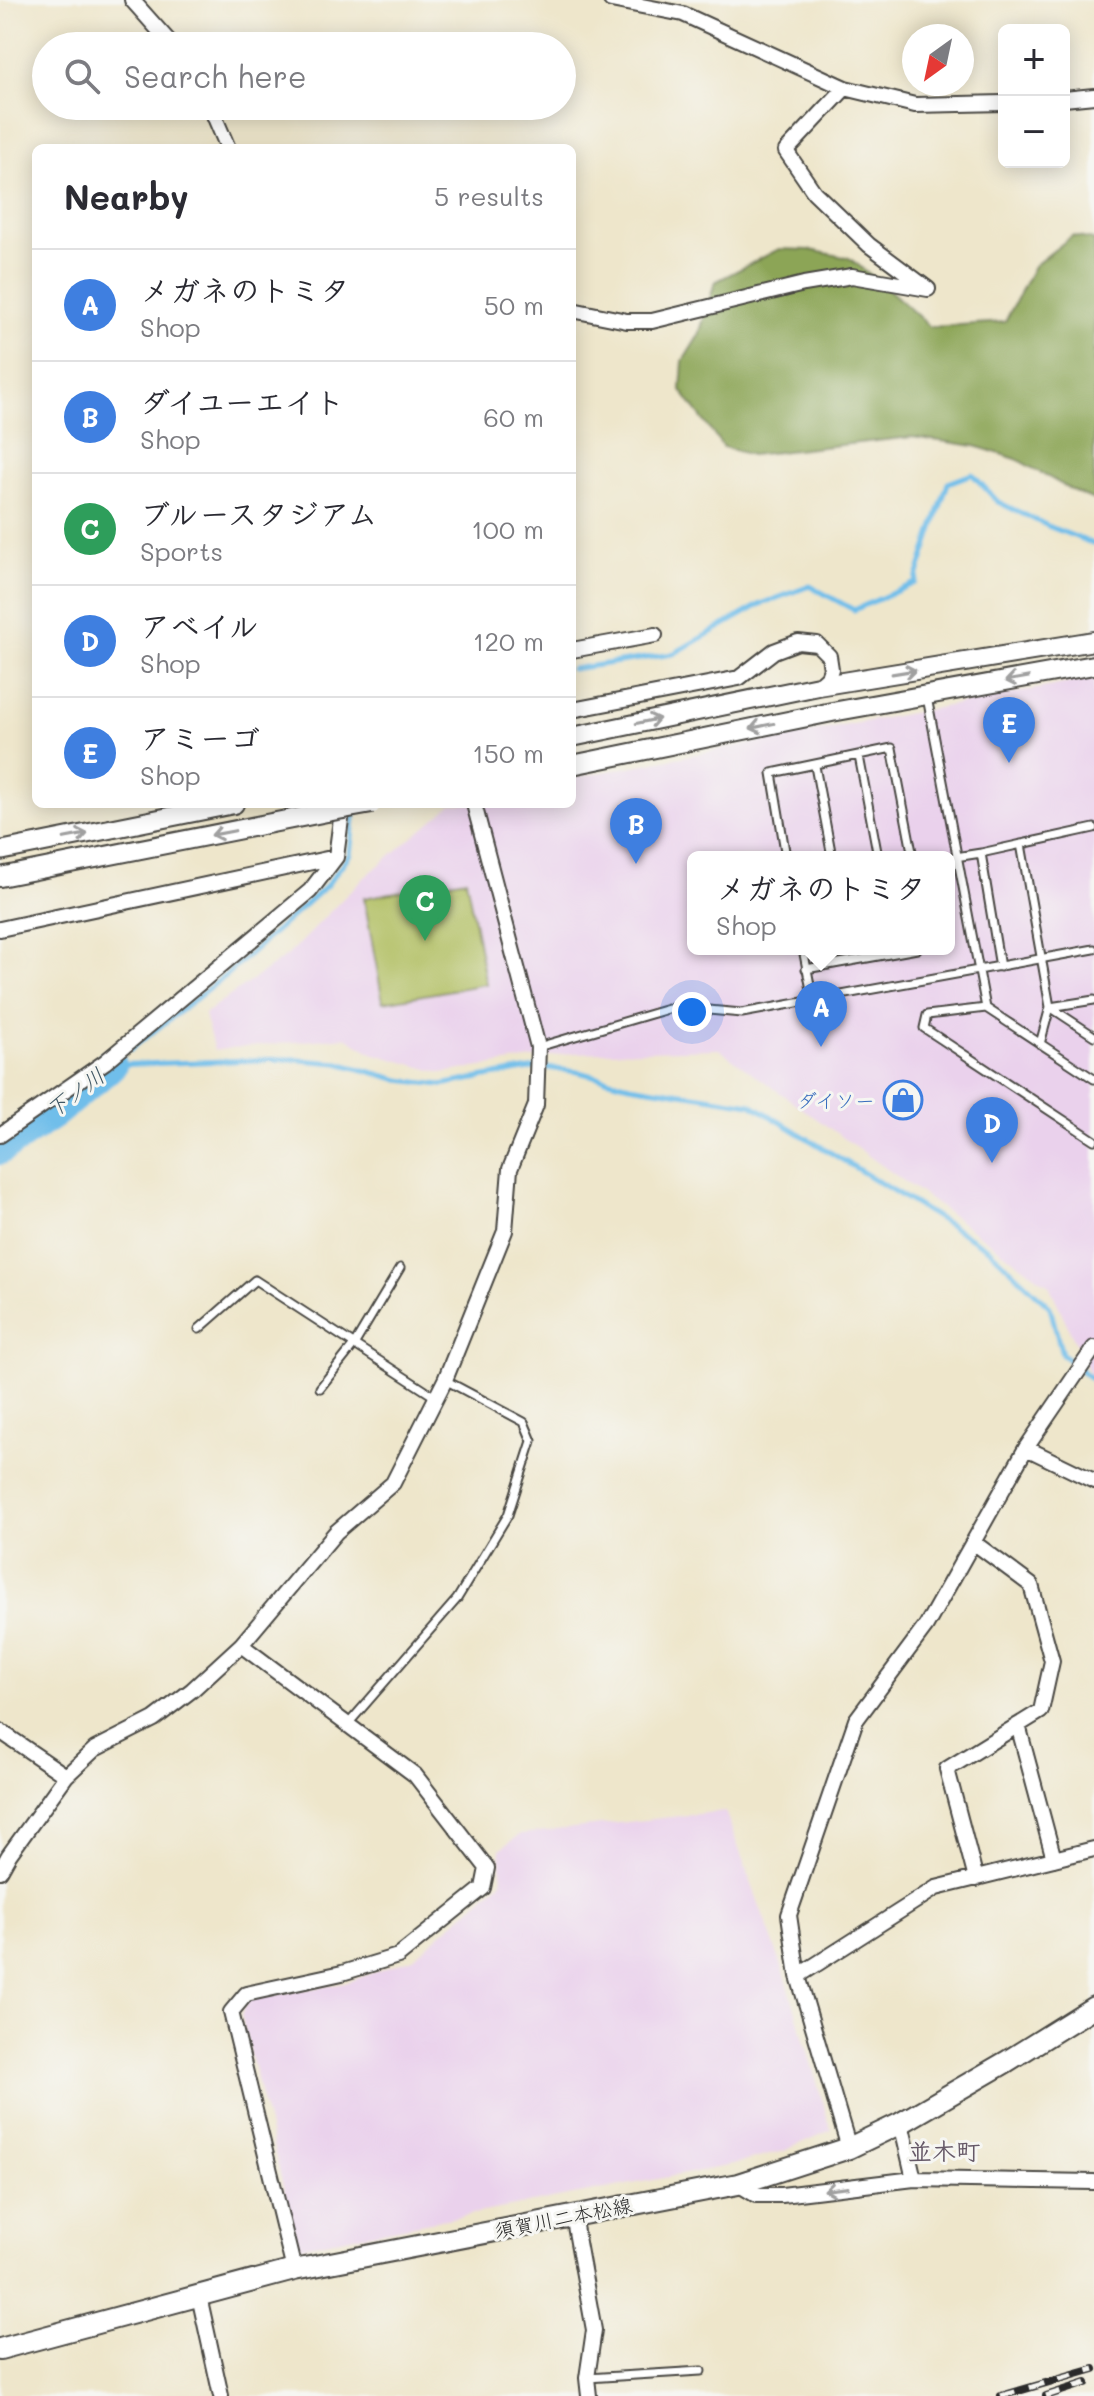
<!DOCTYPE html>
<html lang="en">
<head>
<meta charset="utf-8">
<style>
  :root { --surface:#fff; --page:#f2f2f3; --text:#2b2b33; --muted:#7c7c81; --line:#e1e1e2; --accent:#1f6fb2 }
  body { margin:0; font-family:Mali,"Klee One",sans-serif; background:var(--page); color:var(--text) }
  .controls { position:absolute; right:24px; top:24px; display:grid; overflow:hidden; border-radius:12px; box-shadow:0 4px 20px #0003 }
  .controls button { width:72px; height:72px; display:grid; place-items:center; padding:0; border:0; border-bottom:2px solid var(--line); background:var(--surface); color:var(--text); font:40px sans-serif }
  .compass { position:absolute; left:902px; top:24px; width:72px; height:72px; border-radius:50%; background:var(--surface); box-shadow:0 4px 20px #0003; rotate:213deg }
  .you { position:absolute; left:692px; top:1012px; width:28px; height:28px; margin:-20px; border:6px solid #fff; border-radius:50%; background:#1a73e8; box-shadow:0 0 0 12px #1a73e833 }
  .badge { display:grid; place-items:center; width:52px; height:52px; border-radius:50%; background:var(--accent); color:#fff; font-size:26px; font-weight:700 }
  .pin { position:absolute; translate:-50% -66px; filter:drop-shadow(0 2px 4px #0008) }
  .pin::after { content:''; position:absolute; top:42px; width:28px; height:24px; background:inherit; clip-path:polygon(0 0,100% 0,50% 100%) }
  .popup { position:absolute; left:687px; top:851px; width:268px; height:104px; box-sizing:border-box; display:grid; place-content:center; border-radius:12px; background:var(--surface); filter:drop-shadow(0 2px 6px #0005); font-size:26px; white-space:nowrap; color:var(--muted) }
  .popup b { font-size:30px; color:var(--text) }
  .popup::after { content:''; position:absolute; left:50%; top:100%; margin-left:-16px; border:16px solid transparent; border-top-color:var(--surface) }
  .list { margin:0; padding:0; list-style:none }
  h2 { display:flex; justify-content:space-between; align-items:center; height:104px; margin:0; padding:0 32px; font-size:34px }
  h2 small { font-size:26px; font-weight:400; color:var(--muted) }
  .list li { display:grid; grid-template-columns:52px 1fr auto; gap:24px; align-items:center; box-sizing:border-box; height:112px; padding:0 32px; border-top:2px solid var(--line) }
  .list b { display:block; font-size:30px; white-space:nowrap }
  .list p { margin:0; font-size:26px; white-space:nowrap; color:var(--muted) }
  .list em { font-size:26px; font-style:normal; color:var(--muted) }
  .icon { flex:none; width:44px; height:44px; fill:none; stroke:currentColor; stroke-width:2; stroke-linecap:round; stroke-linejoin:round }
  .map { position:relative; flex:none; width:1094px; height:2396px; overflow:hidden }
  .search { position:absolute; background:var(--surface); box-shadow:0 4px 20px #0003; left:32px; top:32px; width:544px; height:88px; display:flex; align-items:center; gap:20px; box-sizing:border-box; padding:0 28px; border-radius:44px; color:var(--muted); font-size:30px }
  .panel { position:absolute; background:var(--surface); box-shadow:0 4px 20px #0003; left:32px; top:144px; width:544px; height:664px; border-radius:12px }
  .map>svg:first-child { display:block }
  .built { fill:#ead1ec; fill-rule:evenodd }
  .green { fill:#b0be60; stroke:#6e7446; stroke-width:2 }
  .forest { fill:#8ca556; stroke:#5c6840; stroke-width:2 }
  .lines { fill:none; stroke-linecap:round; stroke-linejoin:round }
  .stream { stroke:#70beea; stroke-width:5 }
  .river { stroke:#70beea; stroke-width:32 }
  .service-casing { stroke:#484743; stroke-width:11 }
  .minor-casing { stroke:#484743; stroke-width:18 }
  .tertiary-casing { stroke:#484743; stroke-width:22 }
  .secondary-casing { stroke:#484743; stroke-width:24 }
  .service { stroke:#fff; stroke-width:7 }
  .minor { stroke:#fff; stroke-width:14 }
  .tertiary { stroke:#fff; stroke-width:18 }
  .secondary { stroke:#fff; stroke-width:20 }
  .rail-casing { stroke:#2b2b2b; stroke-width:8 }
  .rail { stroke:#f6f6f2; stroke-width:5; stroke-dasharray:15; stroke-linecap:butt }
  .tertiary-bridge-casing { stroke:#484743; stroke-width:22; stroke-linecap:butt }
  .tertiary-bridge { stroke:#fff; stroke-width:18 }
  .oneway { stroke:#a0a0a0 }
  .labels { text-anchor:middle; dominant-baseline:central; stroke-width:6; stroke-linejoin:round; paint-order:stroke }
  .shop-label { font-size:20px; fill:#366cbe; stroke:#f6f6f2; text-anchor:end }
  .street-label { font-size:20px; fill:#2b2b2b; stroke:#f6f6f2 }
  .water-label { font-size:22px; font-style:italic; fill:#405764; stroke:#f6f6f2 }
  .quarter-label { font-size:24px; font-weight:bold; fill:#665968; stroke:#f6f6f2 }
</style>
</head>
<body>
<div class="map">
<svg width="1094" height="2396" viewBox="0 0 1094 2396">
  <rect width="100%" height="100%" fill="#f6f6f2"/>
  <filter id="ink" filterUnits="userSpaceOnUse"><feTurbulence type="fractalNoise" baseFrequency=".0125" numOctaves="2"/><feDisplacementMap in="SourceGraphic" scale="16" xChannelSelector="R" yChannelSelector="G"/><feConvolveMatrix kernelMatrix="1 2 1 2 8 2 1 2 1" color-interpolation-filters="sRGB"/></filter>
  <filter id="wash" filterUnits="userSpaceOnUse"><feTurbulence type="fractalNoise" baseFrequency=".006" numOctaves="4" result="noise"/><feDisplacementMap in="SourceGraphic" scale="32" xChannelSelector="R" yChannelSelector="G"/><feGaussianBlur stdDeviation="1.8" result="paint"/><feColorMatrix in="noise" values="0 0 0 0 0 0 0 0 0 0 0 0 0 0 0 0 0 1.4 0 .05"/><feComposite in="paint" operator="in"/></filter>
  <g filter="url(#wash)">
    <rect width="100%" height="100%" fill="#eee6cb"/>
    <path class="built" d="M 1094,678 L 1094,1383 L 1049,1285 L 719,1049 L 571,1053 L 442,1073 L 372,1053 L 346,1037 L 214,1050 L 204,1014 L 288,955 L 358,883 L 452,804 L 572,804 L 572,778 ZM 693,857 L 949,857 L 949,949 L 693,949 Z
      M 725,1811 L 784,1972 L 831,2130 L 784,2151 L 732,2165 L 298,2247 L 241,2015 L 249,1999 L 345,1983 L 413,1958 L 502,1881 L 500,1849 L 521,1834 Z"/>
    <path class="green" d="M 466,879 L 486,984 L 383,1002 L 364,898 Z"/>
    <path class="forest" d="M 1072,236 L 1094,240 L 1094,500 L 1075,492 L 1016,459 L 975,446 L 912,437 L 751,455 L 723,447 L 681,390 L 683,361 L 699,335 L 715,282 L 779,249 L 810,250 L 849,258 L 886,287 L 930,327 L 1005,322 L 1034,266 Z"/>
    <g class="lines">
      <path class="stream" d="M 572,669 L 673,654 L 761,604 L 810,586 L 854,610 L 915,583 L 948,483 L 972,474 L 998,502 L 1050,527 L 1094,544
        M 131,1049 L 225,976 L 327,885 L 350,854 L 355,810
        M 111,1065 L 287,1059 L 338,1063 L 400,1080 L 441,1085 L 541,1067 L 578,1072 L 630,1085 L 751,1104 L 990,1250 L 1050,1307 L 1062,1354 L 1094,1381"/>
      <path class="river" d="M 0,1149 L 51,1115 L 111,1065"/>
    </g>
  </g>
  <g filter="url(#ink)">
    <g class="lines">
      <g class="service-casing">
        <path id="service" d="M 927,697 L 986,1008 L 1094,1079
          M 859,756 L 878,857
          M 815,766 L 832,857
          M 1021,844 L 1050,1007 L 1040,1044
          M 786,857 L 772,773 L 892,748 L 913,857
          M 949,858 L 981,853
          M 803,949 L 813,1000
          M 1000,967 L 981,853 L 1094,828
          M 806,969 L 917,949
          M 1050,1007 L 1094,1036
          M 1050,1007 L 1094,1000
          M 986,1008 L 927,1015 L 924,1028 L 1094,1140
          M 538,1047 L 675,1007 L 742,1013 L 1094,949
          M 199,1329 L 255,1280 L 435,1397
          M 320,1388 L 354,1345 L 400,1268
          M 349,1723 L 457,1599 L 508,1515 L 532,1441 L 524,1422 L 445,1380
          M 587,2378 L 701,2371"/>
      </g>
      <g class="minor-casing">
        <path id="minor" d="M 132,0 L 173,46
          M 611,0 L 683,14 L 845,88 L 915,105 L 1004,103
          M 1064,99 L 1094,96
          M 210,106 L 228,148
          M 572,310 L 627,321 L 652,321 L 804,284 L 852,276 L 928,289 L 869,245 L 814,192 L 786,151 L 845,88
          M 572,650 L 655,635
          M 572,710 L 739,678 L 774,651 L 798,642 L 817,644 L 829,656 L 831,669 L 828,677 L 818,686
          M 0,929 L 336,857
          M 0,1135 L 105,1062 L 310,891 L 336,857 L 343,804
          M 1026,1448 L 1094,1481
          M 973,1542 L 1031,1585 L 1052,1661 L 1041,1711 L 947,1769 L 976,1879
          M 241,1645 L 415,1775 L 487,1868 L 483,1888 L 398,1956 L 342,1973 L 246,1994 L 231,2012 L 294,2270
          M 1018,1725 L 1054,1859
          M 0,1731 L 66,1776
          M 0,1871 L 9,1855 L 66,1776 L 95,1749 L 154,1719 L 192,1690 L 241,1645 L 336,1532 L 393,1483 L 445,1380 L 505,1231 L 510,1169 L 536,1105 L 538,1047 L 474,804
          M 798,1976 L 936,1888 L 1094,1849
          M 901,2123 L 914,2179
          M 849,2148 L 798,1976 L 789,1915 L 856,1720 L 926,1626 L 1026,1448 L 1094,1348
          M 738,2184 L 756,2195 L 782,2195 L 914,2179 L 1094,2182
          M 573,2215 L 594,2330 L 587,2378 L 589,2396
          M 199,2296 L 221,2396"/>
      </g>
      <g class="tertiary-casing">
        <path id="tertiary" d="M 572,737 L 818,686 L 1094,641
          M 572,765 L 832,712 L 1094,665
          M 0,851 L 234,804
          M 0,877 L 327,812"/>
      </g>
      <g class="secondary-casing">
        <path id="secondary" d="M 0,2349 L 294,2270 L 738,2184 L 849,2148 L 901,2123 L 1006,2062 L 1094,2007"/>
      </g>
      <use href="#service" class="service"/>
      <use href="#minor" class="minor"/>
      <use href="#tertiary" class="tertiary"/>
      <use href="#secondary" class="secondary"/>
      <g class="rail-casing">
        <path id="rail" d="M 1001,2396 L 1094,2369
          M 1046,2396 L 1086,2383"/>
      </g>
      <use href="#rail" class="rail"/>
      <g class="tertiary-bridge-casing">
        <path id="tertiary-bridge" d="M 327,812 L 372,804"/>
      </g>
      <use href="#tertiary-bridge" class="tertiary-bridge"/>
    </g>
    <defs><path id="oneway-shaft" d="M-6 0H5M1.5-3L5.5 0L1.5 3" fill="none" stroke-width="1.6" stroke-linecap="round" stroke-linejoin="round" transform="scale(2)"/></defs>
    <g class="oneway">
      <use href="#oneway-shaft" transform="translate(904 672) rotate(-9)"/>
      <use href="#oneway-shaft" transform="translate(1017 679) rotate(170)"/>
      <use href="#oneway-shaft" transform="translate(648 721) rotate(-12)"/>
      <use href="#oneway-shaft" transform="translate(762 726) rotate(168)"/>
      <use href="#oneway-shaft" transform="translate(223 833) rotate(169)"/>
      <use href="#oneway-shaft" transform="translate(76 836) rotate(-11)"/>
      <use href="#oneway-shaft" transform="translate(836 2189) rotate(173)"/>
    </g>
  </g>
  <defs>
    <g id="shop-ring" transform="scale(2)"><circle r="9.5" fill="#f6f6f2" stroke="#3f7fe0" stroke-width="1.5"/><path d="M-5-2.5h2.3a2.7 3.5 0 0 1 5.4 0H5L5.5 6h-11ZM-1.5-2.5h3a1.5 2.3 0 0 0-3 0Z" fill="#3f7fe0"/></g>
  </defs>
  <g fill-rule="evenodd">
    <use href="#shop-ring" x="903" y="1100"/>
  </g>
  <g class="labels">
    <g class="shop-label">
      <text x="875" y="1100">ダイソー</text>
    </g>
    <g class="street-label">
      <text transform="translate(563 2217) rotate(-11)">須賀川二本松線</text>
    </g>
    <g class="water-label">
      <text transform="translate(75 1092) rotate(-37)">下ノ川</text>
    </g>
    <g class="quarter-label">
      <text x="944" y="2150">並木町</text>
    </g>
  </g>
</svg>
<div class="controls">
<button>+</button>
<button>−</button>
</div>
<svg class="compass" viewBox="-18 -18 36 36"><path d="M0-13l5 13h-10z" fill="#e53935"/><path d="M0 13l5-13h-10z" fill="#7c7c81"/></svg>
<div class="you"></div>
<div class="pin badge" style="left:821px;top:1047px;background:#3f7fe0">A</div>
<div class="popup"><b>メガネのトミタ</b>Shop</div>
<div class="pin badge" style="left:636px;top:864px;background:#3f7fe0">B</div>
<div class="pin badge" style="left:425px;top:941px;background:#2e9e5b">C</div>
<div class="pin badge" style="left:992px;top:1163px;background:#3f7fe0">D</div>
<div class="pin badge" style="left:1009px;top:763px;background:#3f7fe0">E</div>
<div class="search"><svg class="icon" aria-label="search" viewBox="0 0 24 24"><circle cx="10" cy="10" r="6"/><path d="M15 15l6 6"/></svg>Search here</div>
<section class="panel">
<h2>Nearby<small>5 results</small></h2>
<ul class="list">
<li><span class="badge" style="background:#3f7fe0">A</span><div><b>メガネのトミタ</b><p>Shop</p></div><em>50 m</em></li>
<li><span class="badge" style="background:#3f7fe0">B</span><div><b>ダイユーエイト</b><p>Shop</p></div><em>60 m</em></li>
<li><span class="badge" style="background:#2e9e5b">C</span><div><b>ブルースタジアム</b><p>Sports</p></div><em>100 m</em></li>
<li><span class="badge" style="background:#3f7fe0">D</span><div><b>アベイル</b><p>Shop</p></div><em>120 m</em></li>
<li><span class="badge" style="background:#3f7fe0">E</span><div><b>アミーゴ</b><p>Shop</p></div><em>150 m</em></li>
</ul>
</section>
</div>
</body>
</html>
